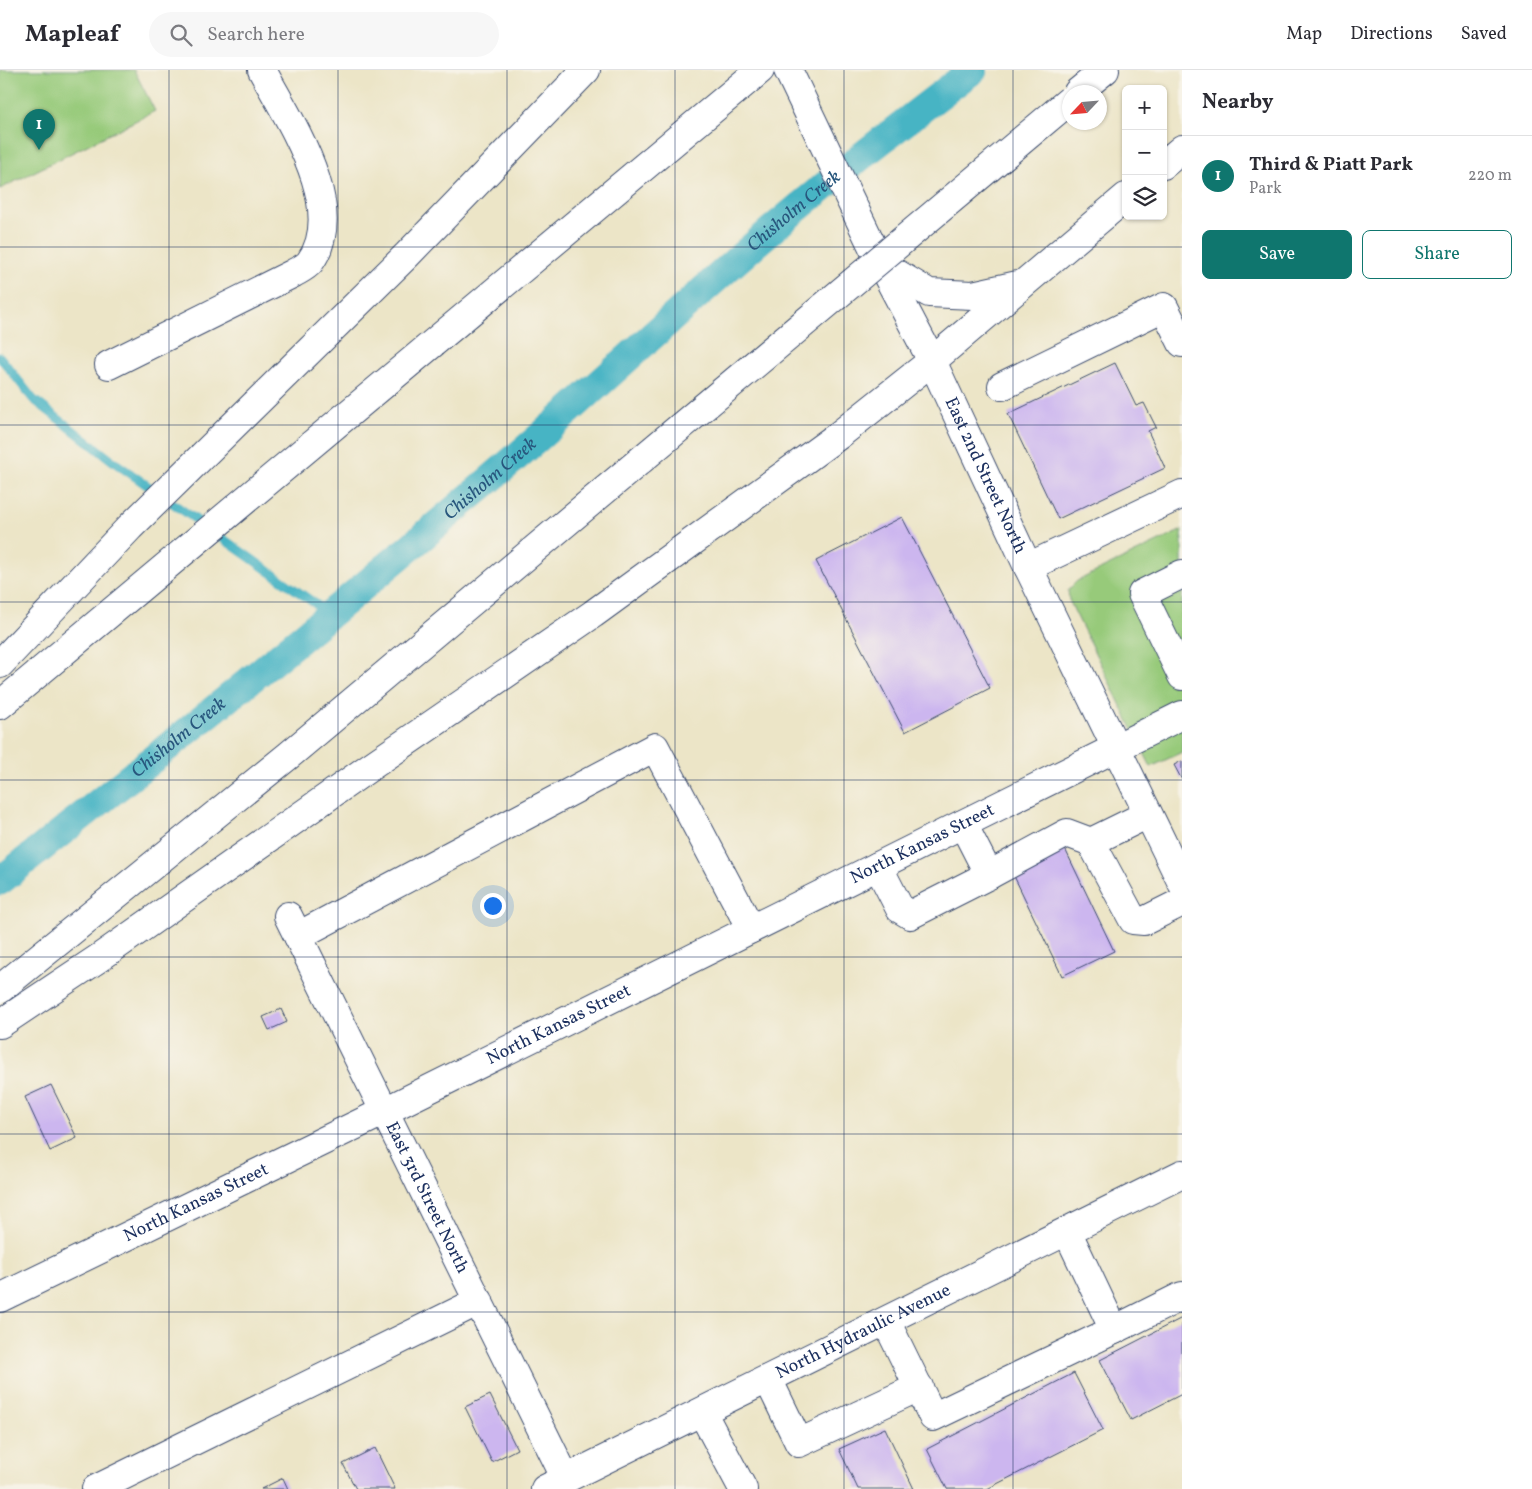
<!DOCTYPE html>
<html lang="en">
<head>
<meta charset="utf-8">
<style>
  :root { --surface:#fff; --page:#f7f7f7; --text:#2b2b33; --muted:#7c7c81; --line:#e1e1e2; --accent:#0f766e }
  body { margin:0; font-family:Vollkorn,serif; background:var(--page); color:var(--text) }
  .controls { position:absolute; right:15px; top:15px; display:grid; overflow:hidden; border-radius:8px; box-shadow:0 1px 4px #0004 }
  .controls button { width:45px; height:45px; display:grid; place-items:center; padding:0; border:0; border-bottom:1px solid var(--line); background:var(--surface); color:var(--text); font:25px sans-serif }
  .compass { position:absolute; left:1062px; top:15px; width:45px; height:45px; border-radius:50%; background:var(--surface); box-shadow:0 1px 4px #0004; rotate:244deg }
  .you { position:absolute; left:492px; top:835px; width:18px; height:18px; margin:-12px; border:4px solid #fff; border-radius:50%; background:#1a73e8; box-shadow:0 0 0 8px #1a73e833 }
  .badge { display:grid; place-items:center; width:32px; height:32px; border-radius:50%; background:var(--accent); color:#fff; font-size:16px; font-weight:700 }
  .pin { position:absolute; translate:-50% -41px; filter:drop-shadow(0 1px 2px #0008) }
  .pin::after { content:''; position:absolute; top:26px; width:18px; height:15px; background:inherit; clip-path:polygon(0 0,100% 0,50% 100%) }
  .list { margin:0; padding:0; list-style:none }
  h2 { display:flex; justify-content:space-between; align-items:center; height:65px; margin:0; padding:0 20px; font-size:21px }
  h2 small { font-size:16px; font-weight:400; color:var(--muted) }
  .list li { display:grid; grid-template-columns:32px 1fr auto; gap:15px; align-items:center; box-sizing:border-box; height:80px; padding:0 20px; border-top:1px solid var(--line) }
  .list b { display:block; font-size:19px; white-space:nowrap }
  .list p { margin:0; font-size:16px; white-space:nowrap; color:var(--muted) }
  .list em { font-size:16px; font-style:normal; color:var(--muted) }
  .actions { display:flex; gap:10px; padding:15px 20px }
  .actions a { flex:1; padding:11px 0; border:1px solid var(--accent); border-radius:8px; text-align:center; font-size:18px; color:var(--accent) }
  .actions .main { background:var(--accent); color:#fff }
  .icon { flex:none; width:28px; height:28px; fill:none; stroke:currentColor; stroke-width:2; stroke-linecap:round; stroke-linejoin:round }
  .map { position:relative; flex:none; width:1182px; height:1419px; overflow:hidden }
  header { display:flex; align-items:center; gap:30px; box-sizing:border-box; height:70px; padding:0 25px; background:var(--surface); border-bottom:1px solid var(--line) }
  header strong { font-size:24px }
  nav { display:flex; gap:28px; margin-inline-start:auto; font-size:18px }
  .search { width:350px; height:45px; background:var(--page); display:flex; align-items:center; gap:12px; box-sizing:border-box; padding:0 18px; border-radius:28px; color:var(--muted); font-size:19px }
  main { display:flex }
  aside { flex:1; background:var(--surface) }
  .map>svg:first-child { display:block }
  .green { fill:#97ca7a; stroke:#597c6c }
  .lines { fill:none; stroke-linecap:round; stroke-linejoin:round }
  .stream { stroke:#47b4c4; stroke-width:9 }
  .canal { stroke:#47b4c4; stroke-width:29 }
  .building { fill:#ccb6ef }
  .minor-casing { stroke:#3a4a6e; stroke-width:30 }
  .highway-casing { stroke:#3a4a6e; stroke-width:30 }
  .minor { stroke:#fff; stroke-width:28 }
  .highway { stroke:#fff; stroke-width:28 }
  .highway-bridge-casing { stroke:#3a4a6e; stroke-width:30; stroke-linecap:butt }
  .highway-bridge { stroke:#fff; stroke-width:28 }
  .grid { fill:none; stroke:#1b2f5e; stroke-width:1; stroke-opacity:0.55 }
  .labels { text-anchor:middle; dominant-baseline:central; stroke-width:5; stroke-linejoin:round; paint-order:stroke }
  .street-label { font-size:18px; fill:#1b2f5e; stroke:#f7f3e8 }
  .water-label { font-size:19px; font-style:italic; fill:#28577d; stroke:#f7f3e8 }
</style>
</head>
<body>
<header>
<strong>Mapleaf</strong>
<div class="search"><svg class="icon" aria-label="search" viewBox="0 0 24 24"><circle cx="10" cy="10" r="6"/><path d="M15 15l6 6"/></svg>Search here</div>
<nav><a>Map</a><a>Directions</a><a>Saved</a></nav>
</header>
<main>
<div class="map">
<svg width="1182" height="1419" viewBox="0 0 1182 1419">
  <rect width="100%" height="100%" fill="#f7f3e8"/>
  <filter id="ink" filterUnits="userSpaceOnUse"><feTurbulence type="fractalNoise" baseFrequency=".02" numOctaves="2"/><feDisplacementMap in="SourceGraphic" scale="10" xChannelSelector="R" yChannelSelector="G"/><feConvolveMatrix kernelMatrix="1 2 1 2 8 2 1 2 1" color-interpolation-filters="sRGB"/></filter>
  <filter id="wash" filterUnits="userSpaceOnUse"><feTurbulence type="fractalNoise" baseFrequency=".0096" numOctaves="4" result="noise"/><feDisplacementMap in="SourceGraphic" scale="20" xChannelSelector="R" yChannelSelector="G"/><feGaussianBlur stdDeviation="1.12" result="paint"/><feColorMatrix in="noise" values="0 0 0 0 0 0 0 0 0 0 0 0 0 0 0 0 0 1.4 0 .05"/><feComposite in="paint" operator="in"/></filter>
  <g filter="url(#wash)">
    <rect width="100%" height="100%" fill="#ece5c7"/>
    <path class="green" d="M 0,0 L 134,0 L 155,41 L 0,119 Z
      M 1182,460 L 1182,682 L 1151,697 L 1069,530 L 1068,520 L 1077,511 Z"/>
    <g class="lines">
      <path class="stream" d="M 0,287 L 33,329 L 114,392 L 330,544"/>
      <path class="canal" id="s1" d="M 0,811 C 181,668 361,521 536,370 C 614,302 690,230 769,162 C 835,106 904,52 973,0"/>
    </g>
    <g id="blocks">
      <path class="building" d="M 1115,293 L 1136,336 L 1144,333 L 1156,357 L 1148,361 L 1165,398 L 1058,449 L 1008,344 Z
        M 902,447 L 990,618 L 905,662 L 816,491 Z
        M 1182,691 L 1182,710 L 1174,695 Z
        M 1065,779 L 1114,881 L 1062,906 L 1013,804 Z
        M 281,939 L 287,952 L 269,960 L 263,947 Z
        M 51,1015 L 77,1068 L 50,1081 L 25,1027 Z
        M 1182,1248 L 1182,1324 L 1131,1350 L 1100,1290 Z
        M 1074,1303 L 1103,1360 L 987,1419 L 947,1419 L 927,1379 Z
        M 490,1325 L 517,1379 L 492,1392 L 465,1337 Z
        M 885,1358 L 914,1419 L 858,1419 L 839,1379 Z
        M 375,1378 L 395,1419 L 356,1419 L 343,1394 Z
        M 283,1408 L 288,1419 L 261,1419 Z"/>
    </g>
  </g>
  <g filter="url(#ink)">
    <use href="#blocks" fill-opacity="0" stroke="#3a4a6e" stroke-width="1"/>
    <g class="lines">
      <g class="minor-casing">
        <g id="minor">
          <path id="s2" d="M 788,0 L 881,194 L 932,291 L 1028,497 L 1182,813"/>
          <path d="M 1163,95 L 1182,79"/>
          <path d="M 881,194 L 929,223 L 973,225 L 1018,215"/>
          <path d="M 932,291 L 1126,127"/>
          <path d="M 109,295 L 294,203 C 299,200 306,197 310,192 C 349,138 288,49 262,0"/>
          <path d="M 1002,316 L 1164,237 L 1182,273"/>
          <path d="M 1028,497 L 1182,424"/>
          <path d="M 1182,504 L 1142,524 L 1182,606"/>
          <path d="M 963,754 L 989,805"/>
          <path d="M 1091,772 L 1148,744"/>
          <path d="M 878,796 L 900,839 L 910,845 L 989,805 L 1067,763 L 1091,772 L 1133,850 L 1144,851 L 1182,832"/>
          <path id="s3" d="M 288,846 L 566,1409"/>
          <path d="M 298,866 L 655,677 L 751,859"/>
          <path id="s4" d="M 0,1228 L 385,1041 L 1182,645"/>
          <path d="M 886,1251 L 933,1347 L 1114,1260 L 1067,1161"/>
          <path d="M 1114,1260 L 1182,1226"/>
          <path d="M 768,1309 L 799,1373 L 919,1317"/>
          <path d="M 702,1342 L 743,1419"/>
          <path d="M 96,1419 L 479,1231"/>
          <path id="s5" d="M 545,1419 L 1182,1104"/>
        </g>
      </g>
      <g class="highway-casing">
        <path id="highway" d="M 1078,22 L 1105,0
          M 0,594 L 130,457 L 407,185 L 586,0
          M 0,635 L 760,0
          M 0,954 L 99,888 L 370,697 L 593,544 L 839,365 L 932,291"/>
      </g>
      <use href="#minor" class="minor"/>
      <use href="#highway" class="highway"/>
      <g class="highway-bridge-casing">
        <path id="highway-bridge" d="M 0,919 L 288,686 L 1070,30"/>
      </g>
      <use href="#highway-bridge" class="highway-bridge"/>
    </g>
  </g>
  <path class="grid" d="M 169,0 L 169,1419M 338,0 L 338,1419M 507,0 L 507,1419M 675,0 L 675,1419M 844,0 L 844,1419M 1013,0 L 1013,1419M 0,177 L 1182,177M 0,355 L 1182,355M 0,532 L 1182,532M 0,710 L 1182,710M 0,887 L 1182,887M 0,1064 L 1182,1064M 0,1242 L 1182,1242"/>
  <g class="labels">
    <g class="street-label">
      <text stroke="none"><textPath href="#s2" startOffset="451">East 2nd Street North</textPath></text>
      <text stroke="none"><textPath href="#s4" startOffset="1028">North Kansas Street</textPath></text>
      <text stroke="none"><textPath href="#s4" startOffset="622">North Kansas Street</textPath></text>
      <text stroke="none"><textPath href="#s3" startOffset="314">East 3rd Street North</textPath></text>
      <text stroke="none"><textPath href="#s4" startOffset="218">North Kansas Street</textPath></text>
      <text stroke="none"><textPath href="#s5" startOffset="355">North Hydraulic Avenue</textPath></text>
    </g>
    <g class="water-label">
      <text stroke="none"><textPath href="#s1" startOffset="1039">Chisholm Creek</textPath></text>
      <text stroke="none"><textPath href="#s1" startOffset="634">Chisholm Creek</textPath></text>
      <text stroke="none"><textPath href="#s1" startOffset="229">Chisholm Creek</textPath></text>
    </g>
  </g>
</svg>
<div class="controls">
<button>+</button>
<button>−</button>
<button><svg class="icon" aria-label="layers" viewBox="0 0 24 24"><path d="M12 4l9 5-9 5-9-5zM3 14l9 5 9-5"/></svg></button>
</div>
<svg class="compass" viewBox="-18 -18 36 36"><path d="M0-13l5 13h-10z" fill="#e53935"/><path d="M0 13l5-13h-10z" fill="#7c7c81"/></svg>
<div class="you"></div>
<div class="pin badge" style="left:39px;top:80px">1</div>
</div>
<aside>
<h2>Nearby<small></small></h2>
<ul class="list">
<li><span class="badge">1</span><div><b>Third &amp; Piatt Park</b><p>Park</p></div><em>220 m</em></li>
</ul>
<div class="actions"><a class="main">Save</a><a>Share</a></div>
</aside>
</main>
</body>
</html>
